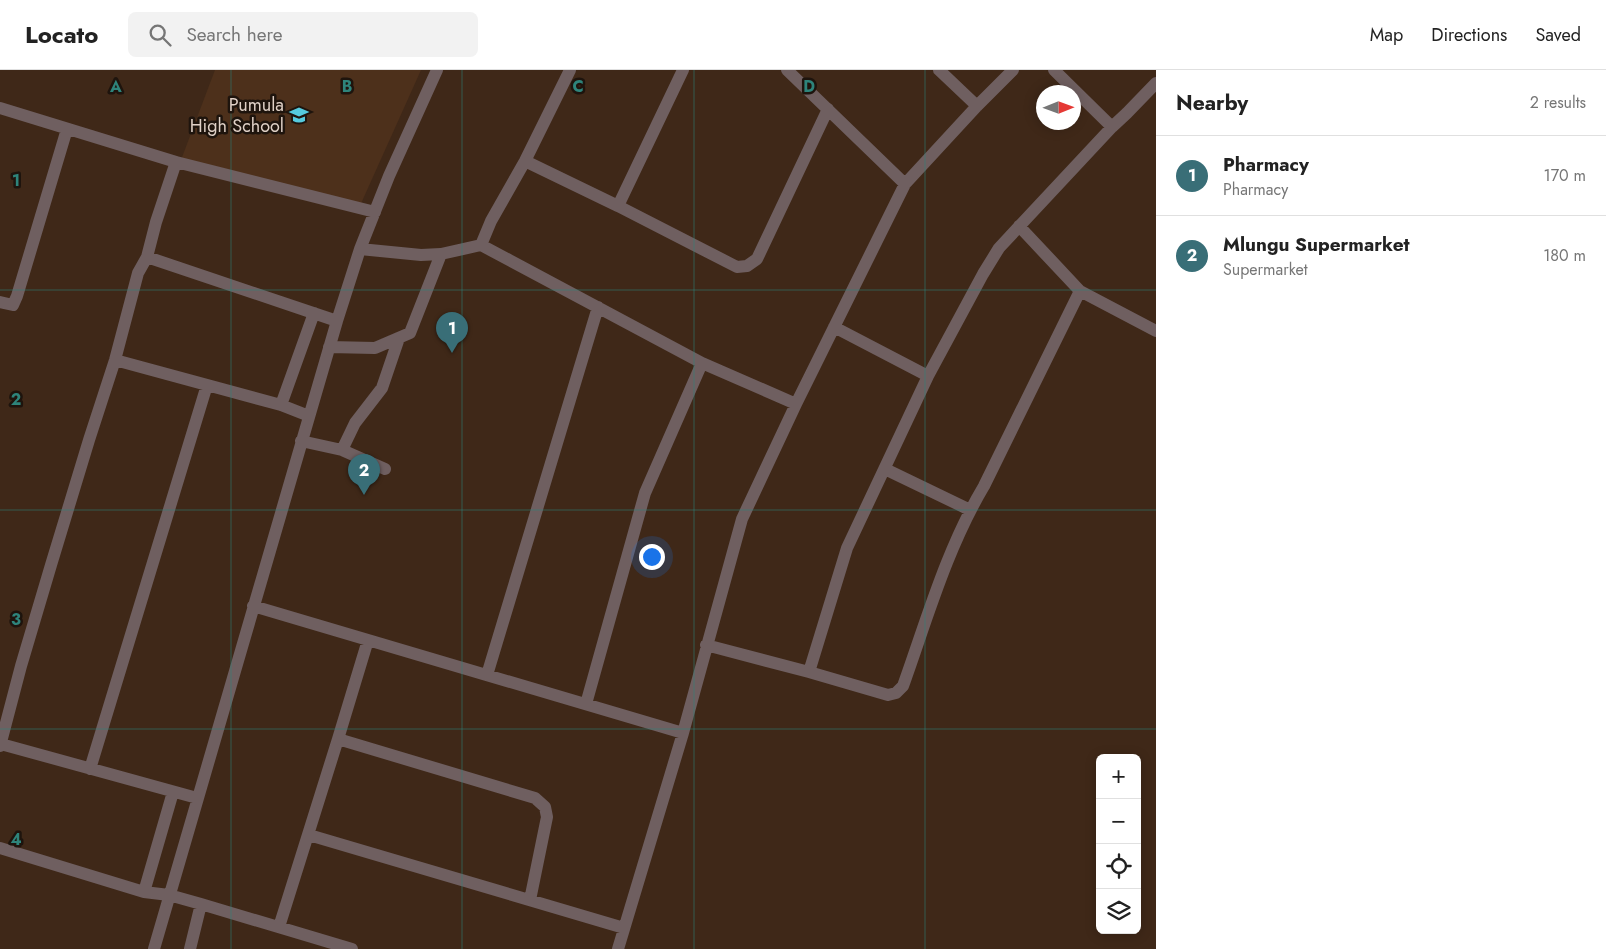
<!DOCTYPE html>
<html lang="en">
<head>
<meta charset="utf-8">
<style>
  :root { --surface:#fff; --page:#f2f2f2; --text:#222; --muted:#767676; --line:#e0e0e0; --accent:#396e77 }
  body { margin:0; font-family:Jost,sans-serif; background:var(--page); color:var(--text) }
  .controls { position:absolute; right:15px; bottom:15px; display:grid; overflow:hidden; border-radius:8px; box-shadow:0 2px 12px #0003 }
  .controls button { width:45px; height:45px; display:grid; place-items:center; padding:0; border:0; border-bottom:1px solid var(--line); background:var(--surface); color:var(--text); font:25px sans-serif }
  .compass { position:absolute; left:1036px; top:15px; width:45px; height:45px; border-radius:50%; background:var(--surface); box-shadow:0 2px 12px #0003; rotate:89deg }
  .you { position:absolute; left:651px; top:486px; width:18px; height:18px; margin:-12px; border:4px solid #fff; border-radius:50%; background:#1a73e8; box-shadow:0 0 0 8px #1a73e833 }
  .badge { display:grid; place-items:center; width:32px; height:32px; border-radius:50%; background:var(--accent); color:#fff; font-size:16px; font-weight:700 }
  .pin { position:absolute; translate:-50% -41px; filter:drop-shadow(0 1px 2px #0008) }
  .pin::after { content:''; position:absolute; top:26px; width:18px; height:15px; background:inherit; clip-path:polygon(0 0,100% 0,50% 100%) }
  .list { margin:0; padding:0; list-style:none }
  h2 { display:flex; justify-content:space-between; align-items:center; height:65px; margin:0; padding:0 20px; font-size:21px }
  h2 small { font-size:16px; font-weight:400; color:var(--muted) }
  .list li { display:grid; grid-template-columns:32px 1fr auto; gap:15px; align-items:center; box-sizing:border-box; height:80px; padding:0 20px; border-top:1px solid var(--line) }
  .list b { display:block; font-size:19px; white-space:nowrap }
  .list p { margin:0; font-size:16px; white-space:nowrap; color:var(--muted) }
  .list em { font-size:16px; font-style:normal; color:var(--muted) }
  .icon { flex:none; width:28px; height:28px; fill:none; stroke:currentColor; stroke-width:2; stroke-linecap:round; stroke-linejoin:round }
  .map { position:relative; flex:none; width:1156px; height:879px; overflow:hidden }
  header { display:flex; align-items:center; gap:30px; box-sizing:border-box; height:70px; padding:0 25px; background:var(--surface); border-bottom:1px solid var(--line) }
  header strong { font-size:24px }
  nav { display:flex; gap:28px; margin-inline-start:auto; font-size:18px }
  .search { width:350px; height:45px; background:var(--page); display:flex; align-items:center; gap:12px; box-sizing:border-box; padding:0 18px; border-radius:8px; color:var(--muted); font-size:19px }
  main { display:flex }
  aside { flex:1; background:var(--surface) }
  .map>svg:first-child { display:block }
  .built { fill:#4d301b }
  .lines { fill:none; stroke-linecap:round; stroke-linejoin:round }
  .minor { stroke:#6f5f60; stroke-width:12 }
  .grid { fill:none; stroke:#2e847b; stroke-width:1; stroke-opacity:0.55 }
  .labels { text-anchor:middle; dominant-baseline:central; stroke-width:5; stroke-linejoin:round; paint-order:stroke }
  .poi-label { font-size:18px; fill:#dfd0c6; stroke:#1e140d; text-anchor:end }
  .grid-label { font-size:16px; text-anchor:middle; font-weight:bold; fill:#2e847b; stroke:#1e140d; stroke-width:5; stroke-linejoin:round; paint-order:stroke }
</style>
</head>
<body>
<header>
<strong>Locato</strong>
<div class="search"><svg class="icon" aria-label="search" viewBox="0 0 24 24"><circle cx="10" cy="10" r="6"/><path d="M15 15l6 6"/></svg>Search here</div>
<nav><a>Map</a><a>Directions</a><a>Saved</a></nav>
</header>
<main>
<div class="map">
<svg width="1156" height="879" viewBox="0 0 1156 879">
  <rect width="100%" height="100%" fill="#3f2818"/>
  <path class="built" d="M 215,0 L 421,0 L 359,138 L 181,90 Z"/>
  <g class="lines">
    <path class="minor" d="M 787,0 L 905,114
      M 939,0 L 977,36
      M 1054,0 L 1112,57
      M 0,38 L 176,92 L 375,142
      M 525,91 L 618,136 L 737,197 L 747,196 L 757,189 L 828,39
      M 618,136 L 683,0
      M 481,175 L 491,151 L 525,91 L 570,0
      M 360,179 L 421,185 L 441,184 L 481,175 L 702,293 L 796,334
      M 147,187 L 337,251
      M 1080,221 L 1156,261
      M 0,232 L 13,235 L 17,226 L 67,59
      M 834,257 L 928,306
      M 329,277 L 375,278 L 410,263 L 441,184
      M 115,290 L 281,335 L 309,346
      M 281,335 L 314,243
      M 301,371 L 342,380 L 355,353 L 382,318 L 399,268
      M 342,380 L 385,399
      M 885,399 L 970,440
      M 253,536 L 683,663
      M 706,575 L 809,602 L 847,478 L 928,306 L 983,204 L 999,178 L 1112,57 L 1127,43 L 1156,13
      M 809,602 L 888,625 L 896,623 L 903,616 C 927,549 947,478 984,416 L 1080,221 L 1019,156
      M 487,605 L 598,237
      M 586,634 L 645,423 L 702,293
      M 338,669 L 535,728 L 545,737 L 547,747 L 530,830
      M 1,674 L 197,728
      M 0,676 L 21,596 L 51,495 L 89,370 L 115,290 L 138,203 L 147,187 L 156,152 L 176,92
      M 90,699 L 207,315
      M 309,765 L 624,858
      M 0,778 L 144,822 L 173,722
      M 144,822 L 169,825 L 201,834 L 352,879
      M 279,857 L 338,669 L 368,570
      M 154,879 L 337,251 L 360,179 L 389,106 L 437,0
      M 190,879 L 201,834
      M 618,879 L 683,663 L 742,449 L 796,334 L 905,114 L 977,36 L 1013,0"/>
  </g>
  <path class="grid" d="M 231,0 L 231,879M 462,0 L 462,879M 694,0 L 694,879M 925,0 L 925,879M 0,220 L 1156,220M 0,440 L 1156,440M 0,659 L 1156,659"/>
  <defs>
    <g id="school-bare" transform="scale(1.5)"><path d="M0-5L7-2L0 1L-7-2ZM-4 1L0 2.5L4 1V4Q0 6-4 4Z" fill="#55cade" stroke="#1e140d" stroke-width="2.5" paint-order="stroke"/></g>
  </defs>
  <g fill-rule="evenodd">
    <use href="#school-bare" x="299" y="45"/>
  </g>
  <g class="labels">
    <g class="poi-label">
      <text x="284" y="35">Pumula<tspan x="284" dy="21">High School</tspan></text>
    </g>
  </g>
  <g class="grid-label">
    <text x="116" y="22">A</text>
    <text x="347" y="22">B</text>
    <text x="578" y="22">C</text>
    <text x="809" y="22">D</text>
    <text x="16" y="116">1</text>
    <text x="16" y="335">2</text>
    <text x="16" y="555">3</text>
    <text x="16" y="775">4</text>
  </g>
</svg>
<div class="controls">
<button>+</button>
<button>−</button>
<button><svg class="icon" aria-label="locate" viewBox="0 0 24 24"><circle cx="12" cy="12" r="6"/><path d="M12 2v4M12 18v4M2 12h4M18 12h4"/></svg></button>
<button><svg class="icon" aria-label="layers" viewBox="0 0 24 24"><path d="M12 4l9 5-9 5-9-5zM3 14l9 5 9-5"/></svg></button>
</div>
<svg class="compass" viewBox="-18 -18 36 36"><path d="M0-13l5 13h-10z" fill="#e53935"/><path d="M0 13l5-13h-10z" fill="#767676"/></svg>
<div class="you"></div>
<div class="pin badge" style="left:452px;top:283px">1</div>
<div class="pin badge" style="left:364px;top:425px">2</div>
</div>
<aside>
<h2>Nearby<small>2 results</small></h2>
<ul class="list">
<li><span class="badge">1</span><div><b>Pharmacy</b><p>Pharmacy</p></div><em>170 m</em></li>
<li><span class="badge">2</span><div><b>Mlungu Supermarket</b><p>Supermarket</p></div><em>180 m</em></li>
</ul>
</aside>
</main>
</body>
</html>
